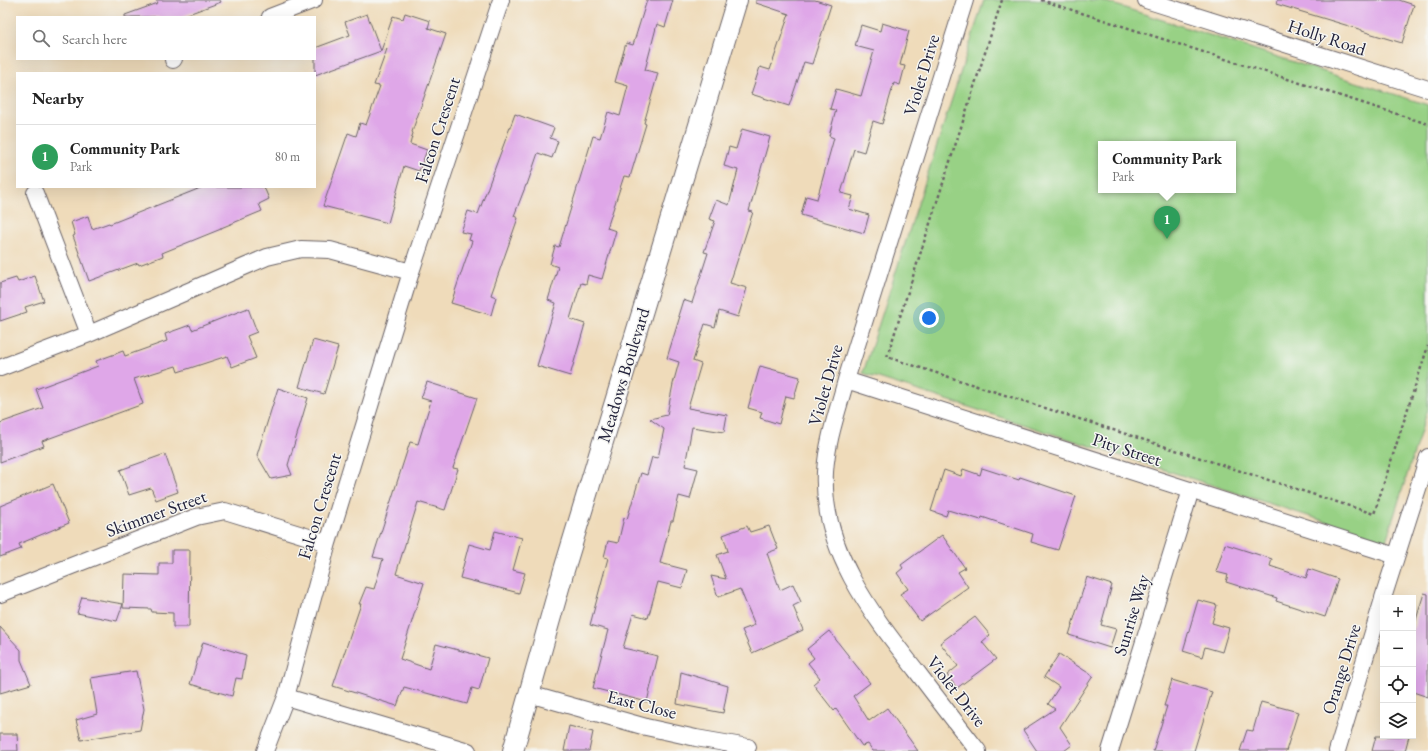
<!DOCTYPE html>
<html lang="en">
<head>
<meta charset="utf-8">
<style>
  :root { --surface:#fff; --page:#f6f6f6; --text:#222; --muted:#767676; --line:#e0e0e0; --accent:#b45309 }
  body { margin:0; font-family:"EB Garamond",serif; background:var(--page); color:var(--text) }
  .controls { position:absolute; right:12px; bottom:12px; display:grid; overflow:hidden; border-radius:0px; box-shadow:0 4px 16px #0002 }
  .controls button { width:36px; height:36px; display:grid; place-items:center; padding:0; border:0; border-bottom:1px solid var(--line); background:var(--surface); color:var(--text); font:20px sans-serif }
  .you { position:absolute; left:929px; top:318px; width:14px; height:14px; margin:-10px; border:3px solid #fff; border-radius:50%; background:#1a73e8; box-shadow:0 0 0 6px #1a73e833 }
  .badge { display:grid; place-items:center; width:26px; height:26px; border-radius:50%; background:var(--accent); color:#fff; font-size:13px; font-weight:700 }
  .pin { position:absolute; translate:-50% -33px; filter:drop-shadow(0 1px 2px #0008) }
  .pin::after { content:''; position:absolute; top:21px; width:14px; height:12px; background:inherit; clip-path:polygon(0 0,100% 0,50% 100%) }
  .popup { position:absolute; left:1098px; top:141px; width:138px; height:52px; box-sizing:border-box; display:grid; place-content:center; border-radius:0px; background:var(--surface); filter:drop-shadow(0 1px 3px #0005); font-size:13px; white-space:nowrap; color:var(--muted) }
  .popup b { font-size:15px; color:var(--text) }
  .popup::after { content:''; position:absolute; left:50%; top:100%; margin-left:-8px; border:8px solid transparent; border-top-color:var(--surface) }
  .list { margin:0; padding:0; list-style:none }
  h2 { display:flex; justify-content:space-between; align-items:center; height:52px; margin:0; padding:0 16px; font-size:17px }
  h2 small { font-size:13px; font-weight:400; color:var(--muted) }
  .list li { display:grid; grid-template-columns:26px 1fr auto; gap:12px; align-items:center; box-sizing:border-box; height:64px; padding:0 16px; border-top:1px solid var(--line) }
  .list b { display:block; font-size:15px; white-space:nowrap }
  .list p { margin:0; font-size:13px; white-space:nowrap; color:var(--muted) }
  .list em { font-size:13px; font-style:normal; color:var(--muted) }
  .icon { flex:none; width:22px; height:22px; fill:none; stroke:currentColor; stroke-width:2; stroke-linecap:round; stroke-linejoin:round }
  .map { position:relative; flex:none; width:1428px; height:751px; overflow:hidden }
  .search { position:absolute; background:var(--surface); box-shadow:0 4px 16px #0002; left:16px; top:16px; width:300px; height:44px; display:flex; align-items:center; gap:10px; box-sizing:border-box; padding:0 14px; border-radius:0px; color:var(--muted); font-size:15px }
  .panel { position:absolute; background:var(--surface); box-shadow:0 4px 16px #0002; left:16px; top:72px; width:300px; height:116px; border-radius:0px }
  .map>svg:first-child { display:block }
  .green { fill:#98d185; stroke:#5d7a60; fill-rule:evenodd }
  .building { fill:#dfa7e8 }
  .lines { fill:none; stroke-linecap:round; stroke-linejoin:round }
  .minor-casing { stroke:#6a6367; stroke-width:18 }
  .tertiary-casing { stroke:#6a6367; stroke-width:22 }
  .path { stroke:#6a6367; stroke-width:2.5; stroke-dasharray:3 3; stroke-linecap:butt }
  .minor { stroke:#fff; stroke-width:16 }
  .tertiary { stroke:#fff; stroke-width:20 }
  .labels { text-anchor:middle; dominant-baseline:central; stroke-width:3; stroke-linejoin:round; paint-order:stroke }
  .street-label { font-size:18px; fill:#22223b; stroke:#f6f6f2 }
</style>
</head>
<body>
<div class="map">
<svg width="1428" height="751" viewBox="0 0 1428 751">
  <rect width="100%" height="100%" fill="#f6f6f2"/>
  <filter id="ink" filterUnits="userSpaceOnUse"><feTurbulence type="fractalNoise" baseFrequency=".025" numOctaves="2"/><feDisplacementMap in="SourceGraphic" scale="8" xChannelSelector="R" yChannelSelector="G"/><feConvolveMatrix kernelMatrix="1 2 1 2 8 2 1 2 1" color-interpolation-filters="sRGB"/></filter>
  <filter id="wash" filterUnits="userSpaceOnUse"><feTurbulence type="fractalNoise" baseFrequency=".012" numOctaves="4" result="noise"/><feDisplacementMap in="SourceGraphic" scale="16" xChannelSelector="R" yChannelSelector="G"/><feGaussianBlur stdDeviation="0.9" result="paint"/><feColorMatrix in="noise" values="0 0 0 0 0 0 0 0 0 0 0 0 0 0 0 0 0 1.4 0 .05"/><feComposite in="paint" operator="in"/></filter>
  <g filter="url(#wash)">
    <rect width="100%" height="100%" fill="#efdbba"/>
    <path class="green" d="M 984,0 L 1100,0 L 1428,105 L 1428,409 L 1386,541 L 863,373 ZM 1101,144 L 1233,144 L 1233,190 L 1101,190 Z"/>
    <g id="blocks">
      <path class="building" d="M 156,0 L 220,0 L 221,2 L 180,17 L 125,17 L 125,15 L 158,3 Z
        M 647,0 L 673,0 L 665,27 L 657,24 L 645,70 L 658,73 L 644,123 L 646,124 L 630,177 L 624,176 L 607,228 L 616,231 L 602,279 L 588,275 L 586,284 L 581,283 L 570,319 L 585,324 L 570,376 L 537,366 L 556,303 L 548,300 L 558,267 L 550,264 L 555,246 L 559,247 L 593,136 L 600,138 L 608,112 L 620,116 L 628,86 L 615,82 L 626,43 L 633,45 Z
        M 756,0 L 815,0 L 831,5 L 812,64 L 804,62 L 789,106 L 751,94 L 760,67 L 770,70 L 789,14 L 756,3 Z
        M 1277,0 L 1399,0 L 1414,5 L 1402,43 L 1362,31 L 1362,30 L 1276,4 Z
        M 405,13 L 430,21 L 428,28 L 446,34 L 412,132 L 413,133 L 410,144 L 427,150 L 419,171 L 404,166 L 388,223 L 323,206 L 348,133 L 356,136 L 360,123 L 366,125 L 380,86 L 374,85 L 387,49 L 381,51 L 393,16 L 403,19 Z
        M 367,14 L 381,51 L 315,75 L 315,48 L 350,35 L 345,22 Z
        M 882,23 L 909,31 L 900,65 L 905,66 L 900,85 L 894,83 L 882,124 L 873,121 L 864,152 L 854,149 L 841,193 L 853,196 L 849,209 L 869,215 L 864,233 L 801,215 L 806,196 L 817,199 L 834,138 L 829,136 L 836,110 L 830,109 L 836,89 L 861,96 L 874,51 L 855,46 L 861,25 L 880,31 Z
        M 515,114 L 554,128 L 550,138 L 558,141 L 552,158 L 538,153 L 527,185 L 526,185 L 514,216 L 518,218 L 491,295 L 496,297 L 491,315 L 451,303 L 472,241 L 469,240 L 471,234 L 461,232 L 468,211 L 478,214 Z
        M 742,129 L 770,137 L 749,211 L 753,212 L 730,283 L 747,288 L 738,317 L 719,311 L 715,327 L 705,324 L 693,361 L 701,364 L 688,408 L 727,415 L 724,432 L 692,427 L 685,466 L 698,469 L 690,499 L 679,496 L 673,521 L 671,521 L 660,563 L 687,570 L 682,588 L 658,582 L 648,618 L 633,614 L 623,648 L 658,656 L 647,702 L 593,688 L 608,630 L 590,625 L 608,558 L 604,557 L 608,541 L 618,543 L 624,518 L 627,519 L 641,473 L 647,475 L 652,457 L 658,458 L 664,429 L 650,419 L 667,415 L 673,384 L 679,362 L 667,358 L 680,316 L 678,316 L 683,300 L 692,303 L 708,253 L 704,252 L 715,221 L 709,219 L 716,200 L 729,205 L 738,170 L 724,166 L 729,147 L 736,149 Z
        M 203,187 L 264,187 L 269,199 L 259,204 L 262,211 L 221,228 L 221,229 L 162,253 L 163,256 L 139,265 L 138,263 L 89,281 L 73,236 L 75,235 L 71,222 L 88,216 L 92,229 L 109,223 L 110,224 Z
        M 35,276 L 44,301 L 25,307 L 27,312 L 0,321 L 0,283 L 16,278 L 18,282 Z
        M 248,308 L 257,332 L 247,336 L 256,358 L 232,367 L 227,356 L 178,372 L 176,366 L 134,379 L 143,404 L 42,441 L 44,446 L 0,462 L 0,423 L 43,408 L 36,389 L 98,366 L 96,361 L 123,351 L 125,356 L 167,341 L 165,334 L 190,325 L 192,330 Z
        M 313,340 L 338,347 L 324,394 L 299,387 Z
        M 760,366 L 800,377 L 794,398 L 786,396 L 779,424 L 760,418 L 762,412 L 748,408 Z
        M 427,382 L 477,398 L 453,468 L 458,469 L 445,510 L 418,502 L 396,574 L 424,583 L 400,659 L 429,669 L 436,644 L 488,658 L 479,690 L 472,688 L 467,704 L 404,687 L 397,706 L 333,686 L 361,604 L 359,604 L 366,587 L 374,589 L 383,559 L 373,557 L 410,442 L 418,444 L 431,401 L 421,398 Z
        M 278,388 L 308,398 L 288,465 L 292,475 L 271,479 L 257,455 Z
        M 165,454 L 178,492 L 156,500 L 151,488 L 129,495 L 120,470 Z
        M 982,468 L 1019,480 L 1020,477 L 1076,496 L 1058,550 L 1031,542 L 1033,534 L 982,517 L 981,520 L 948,510 L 946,516 L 931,511 L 944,470 L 961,476 L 963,469 L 980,475 Z
        M 53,484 L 69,523 L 19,544 L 21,549 L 0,557 L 0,506 Z
        M 747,526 L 750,532 L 769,526 L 778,549 L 767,553 L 780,590 L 793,584 L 801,602 L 793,606 L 803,630 L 752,653 L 742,630 L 755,625 L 740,589 L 718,597 L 711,576 L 726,579 L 717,555 L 728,551 L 723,535 Z
        M 495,531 L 522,538 L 513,570 L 525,573 L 519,593 L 460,578 L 469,544 L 490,550 Z
        M 942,535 L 965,568 L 958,572 L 968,587 L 920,621 L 900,594 L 908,589 L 897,573 L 903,568 L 901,565 Z
        M 1225,544 L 1272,559 L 1270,566 L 1306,578 L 1309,569 L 1338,579 L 1325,617 L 1276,601 L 1277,598 L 1226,582 L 1228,575 L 1216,572 Z
        M 172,550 L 190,550 L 189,627 L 173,627 L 173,613 L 152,612 L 151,609 L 123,608 L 124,574 L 159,575 L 159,563 L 172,563 Z
        M 1087,577 L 1112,585 L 1101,625 L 1116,629 L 1110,648 L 1069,635 Z
        M 1424,593 L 1428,594 L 1428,697 L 1413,692 L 1413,630 Z
        M 82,597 L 123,604 L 117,621 L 77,613 Z
        M 1198,600 L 1217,605 L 1212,623 L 1229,628 L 1222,652 L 1205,647 L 1202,657 L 1183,651 Z
        M 975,617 L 990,635 L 982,642 L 996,659 L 957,688 L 947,675 L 958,666 L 940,643 Z
        M 0,627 L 21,650 L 21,660 L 31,684 L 0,693 Z
        M 829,631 L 870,683 L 853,696 L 869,721 L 887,708 L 918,751 L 873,751 L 868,744 L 862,746 L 836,709 L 834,711 L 813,684 L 820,678 L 808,663 L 814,658 L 807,649 Z
        M 203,642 L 246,655 L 242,679 L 236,678 L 232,696 L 190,684 Z
        M 1059,654 L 1093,676 L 1060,727 L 1072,745 L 1064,751 L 1037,751 L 1023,730 L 1055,709 L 1048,704 L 1059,687 L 1044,677 Z
        M 136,671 L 144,709 L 140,730 L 81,740 L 76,720 L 97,714 L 91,678 Z
        M 681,672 L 728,686 L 723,713 L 677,704 Z
        M 1172,680 L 1212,692 L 1194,751 L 1153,751 L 1167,706 L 1164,706 Z
        M 1261,702 L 1298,712 L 1286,751 L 1240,751 L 1247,730 L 1253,731 Z
        M 569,726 L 593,732 L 589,751 L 564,751 Z
        M 0,734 L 17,734 L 18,751 L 0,751 Z
        M 1376,736 L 1409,736 L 1405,751 L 1372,751 Z"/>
    </g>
  </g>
  <g filter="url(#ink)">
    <use href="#blocks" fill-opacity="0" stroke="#6a6367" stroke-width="1"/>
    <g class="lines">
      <g class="minor-casing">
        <path id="minor" d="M 965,0 L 846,380 C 838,410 827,440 825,472 C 821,548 870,612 915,669 C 936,697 957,724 978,751
          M 1146,0 L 1428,89
          M 270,17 L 314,0
          M 173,60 L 174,59
          M 35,193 L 89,334
          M 0,368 L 89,334 L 267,257 L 301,249 L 330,250 L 411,272
          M 846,380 L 1396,556
          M 0,594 L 196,517 L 225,511 L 328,543
          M 1383,598 L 1428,457
          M 529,694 L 646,727 L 696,738 L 748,747
          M 286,697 L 468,751
          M 265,751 L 286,697 L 328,543 L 411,272 L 501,0
          M 1110,751 L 1191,490
          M 1337,751 L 1383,599"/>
      </g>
      <g class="tertiary-casing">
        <path id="tertiary" d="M 513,751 L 564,570 L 737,0"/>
      </g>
      <path class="path" d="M 1002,0 L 887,357 L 1374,514 L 1428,346
        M 1041,0 L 1428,124"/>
      <use href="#minor" class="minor"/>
      <use href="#tertiary" class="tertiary"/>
    </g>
  </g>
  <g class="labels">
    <g class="street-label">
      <text transform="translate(1327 37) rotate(18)">Holly Road</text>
      <text transform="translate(921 75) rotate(-73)">Violet Drive</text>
      <text transform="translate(437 130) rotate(-72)">Falcon Crescent</text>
      <text transform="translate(623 375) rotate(-73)">Meadows Boulevard</text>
      <text transform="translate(825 385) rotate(-74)">Violet Drive</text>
      <text transform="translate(1127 449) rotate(18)">Pity Street</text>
      <text transform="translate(319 506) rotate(-73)">Falcon Crescent</text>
      <text transform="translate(156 513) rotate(-20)">Skimmer Street</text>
      <text transform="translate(1131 615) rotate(-73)">Sunrise Way</text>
      <text transform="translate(1341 669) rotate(-73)">Orange Drive</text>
      <text transform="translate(957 691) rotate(52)">Violet Drive</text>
      <text transform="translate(642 704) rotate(14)">East Close</text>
    </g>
  </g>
</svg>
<div class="controls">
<button>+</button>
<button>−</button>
<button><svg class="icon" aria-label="locate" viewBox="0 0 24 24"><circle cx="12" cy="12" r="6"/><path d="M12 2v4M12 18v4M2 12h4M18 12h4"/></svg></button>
<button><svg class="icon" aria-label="layers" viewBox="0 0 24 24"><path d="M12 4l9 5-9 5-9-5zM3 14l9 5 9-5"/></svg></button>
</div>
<div class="you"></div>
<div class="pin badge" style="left:1167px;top:239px;background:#2e9e5b">1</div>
<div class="popup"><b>Community Park</b>Park</div>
<div class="search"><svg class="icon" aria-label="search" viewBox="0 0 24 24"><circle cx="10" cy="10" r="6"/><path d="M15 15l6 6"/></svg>Search here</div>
<section class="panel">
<h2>Nearby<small></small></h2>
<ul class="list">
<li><span class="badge" style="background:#2e9e5b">1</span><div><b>Community Park</b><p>Park</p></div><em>80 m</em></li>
</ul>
</section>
</div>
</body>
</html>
